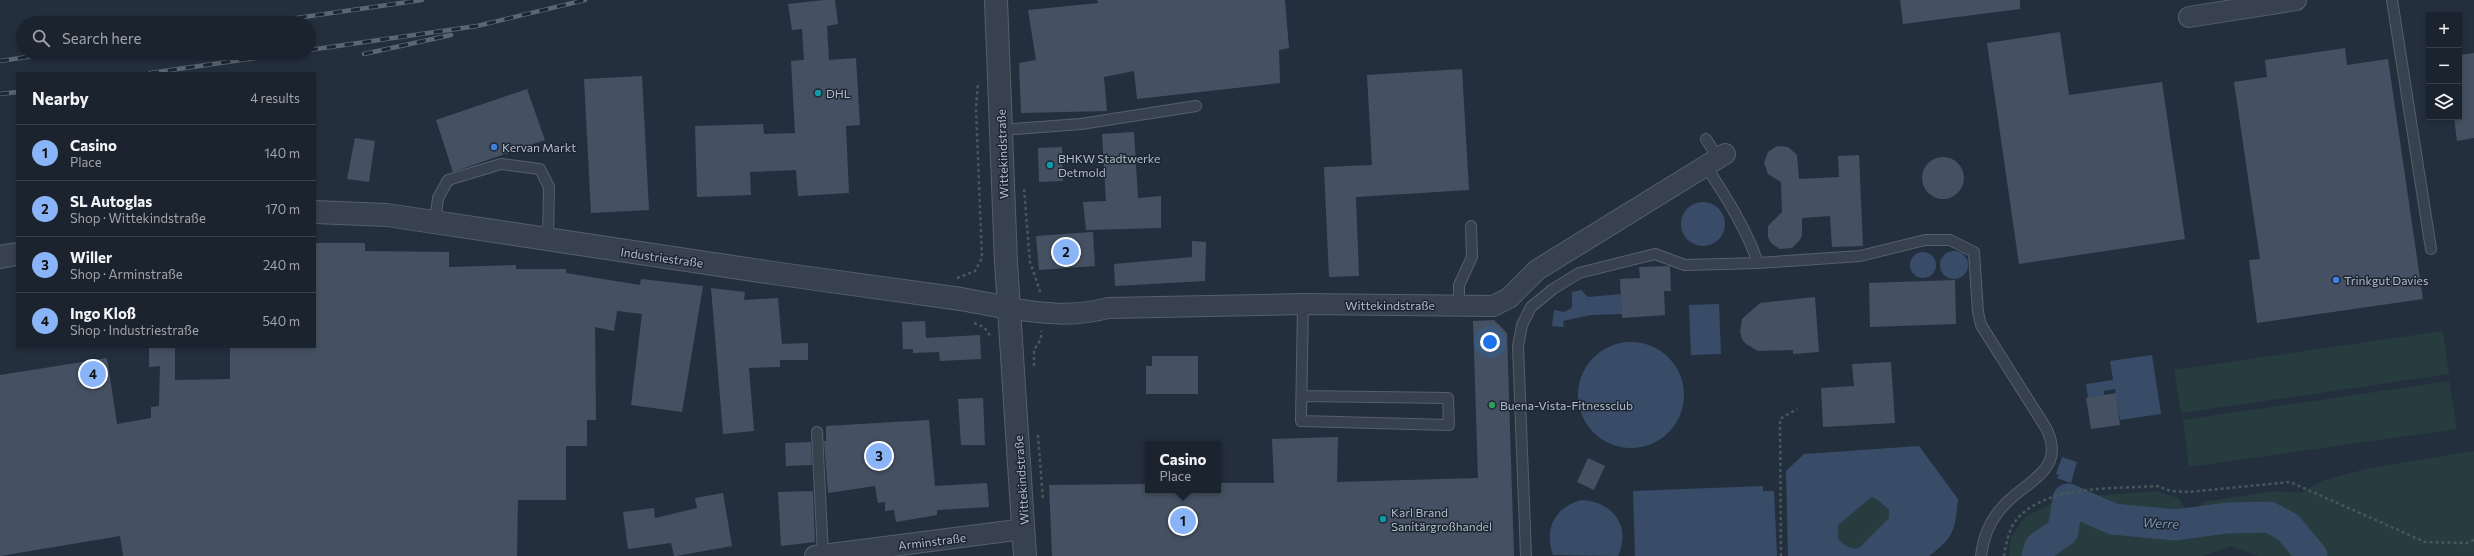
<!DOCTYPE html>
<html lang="en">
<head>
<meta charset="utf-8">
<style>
  :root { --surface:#1b232e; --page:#282f3a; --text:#f1f3f6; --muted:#a0a4aa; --line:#39404a; --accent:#8ab4f8 }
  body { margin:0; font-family:Commissioner,sans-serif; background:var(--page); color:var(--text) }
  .controls { position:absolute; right:12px; top:12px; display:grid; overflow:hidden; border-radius:0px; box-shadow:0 2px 6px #0003 }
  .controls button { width:36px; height:36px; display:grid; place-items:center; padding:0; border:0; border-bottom:1px solid var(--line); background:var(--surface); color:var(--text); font:20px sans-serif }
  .you { position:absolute; left:1490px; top:342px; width:14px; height:14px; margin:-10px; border:3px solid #fff; border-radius:50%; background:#1a73e8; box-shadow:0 0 0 6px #1a73e833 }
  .badge { display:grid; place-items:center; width:26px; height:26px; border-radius:50%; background:var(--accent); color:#111; font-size:13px; font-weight:700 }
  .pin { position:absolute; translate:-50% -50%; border:2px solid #fff; box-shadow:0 1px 4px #0006 }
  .popup { position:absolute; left:1145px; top:441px; width:76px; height:52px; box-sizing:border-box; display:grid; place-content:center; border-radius:0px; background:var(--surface); filter:drop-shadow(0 1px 3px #0005); font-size:13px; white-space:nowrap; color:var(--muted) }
  .popup b { font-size:15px; color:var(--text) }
  .popup::after { content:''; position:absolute; left:50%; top:100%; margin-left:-8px; border:8px solid transparent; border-top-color:var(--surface) }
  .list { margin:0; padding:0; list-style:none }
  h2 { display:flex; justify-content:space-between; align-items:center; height:52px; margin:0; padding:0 16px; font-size:17px }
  h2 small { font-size:13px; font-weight:400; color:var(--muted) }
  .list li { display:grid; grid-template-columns:26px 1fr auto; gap:12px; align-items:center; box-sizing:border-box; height:56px; padding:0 16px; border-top:1px solid var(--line) }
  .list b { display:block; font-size:15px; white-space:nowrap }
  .list p { margin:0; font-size:13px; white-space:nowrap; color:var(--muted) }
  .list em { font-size:13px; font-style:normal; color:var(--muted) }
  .icon { flex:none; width:22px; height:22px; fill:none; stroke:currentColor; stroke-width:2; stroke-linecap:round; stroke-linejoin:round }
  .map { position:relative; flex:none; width:2474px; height:556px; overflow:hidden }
  .search { position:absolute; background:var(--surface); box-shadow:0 2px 6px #0003; left:16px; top:16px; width:300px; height:44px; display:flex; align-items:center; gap:10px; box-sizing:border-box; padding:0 14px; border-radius:22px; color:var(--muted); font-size:15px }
  .panel { position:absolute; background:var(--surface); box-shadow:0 2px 6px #0003; left:16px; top:72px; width:300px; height:276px; border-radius:0px }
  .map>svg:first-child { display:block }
  .green { fill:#263c3f }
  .water { fill:#394c67; fill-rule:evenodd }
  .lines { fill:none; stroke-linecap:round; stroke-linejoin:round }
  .river { stroke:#394c67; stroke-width:31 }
  .building { fill:#455162 }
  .service-casing { stroke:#565f6c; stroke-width:12 }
  .minor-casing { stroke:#565f6c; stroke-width:22 }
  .tertiary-casing { stroke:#565f6c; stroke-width:24 }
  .path { stroke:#44595c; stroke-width:2.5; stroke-dasharray:3 3; stroke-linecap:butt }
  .service { stroke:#38414e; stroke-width:10 }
  .minor { stroke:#38414e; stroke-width:20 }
  .tertiary { stroke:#38414e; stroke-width:22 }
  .rail-casing { stroke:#5a6575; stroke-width:4.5 }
  .rail { stroke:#1d2633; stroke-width:3; stroke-dasharray:9; stroke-linecap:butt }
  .culture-dot { fill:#0f9aa8; stroke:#1d2633; stroke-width:1.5 }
  .shop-dot { fill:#3f7fe0; stroke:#1d2633; stroke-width:1.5 }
  .leisure-dot { fill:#2e9e5b; stroke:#1d2633; stroke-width:1.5 }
  .labels { text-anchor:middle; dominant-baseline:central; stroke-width:3; stroke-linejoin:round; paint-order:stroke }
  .poi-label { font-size:12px; fill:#b4bcc9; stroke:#1d2633; text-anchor:start }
  .street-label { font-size:12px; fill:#b4bcc9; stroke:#1d2633 }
  .water-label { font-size:13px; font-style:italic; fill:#7c92b1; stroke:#1d2633 }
</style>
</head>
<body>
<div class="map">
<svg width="2474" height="556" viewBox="0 0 2474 556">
  <rect width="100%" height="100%" fill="#242f3e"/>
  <path class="green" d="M 2443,331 L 2449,374 L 2181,413 L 2174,370 Z
    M 2449,381 L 2457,429 L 2189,467 L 2183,420 Z
    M 2474,451 L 2474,556 L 2258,556 L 2231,546 L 2203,556 L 2009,556 L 2011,537 L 2025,517 L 2054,502 L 2092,496 L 2156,491 L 2178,498 L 2189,514 L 2198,513 L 2202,502 L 2275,491 L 2301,493 L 2324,480 L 2370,468 Z
    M 1872,497 L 1879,501 L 1889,510 L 1889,518 L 1859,548 C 1850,550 1844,545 1838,539 L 1838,525 Z"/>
  <path class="water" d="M1681 224a22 22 0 1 1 44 0a22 22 0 1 1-44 0Z
    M1940 265a14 14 0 1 1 28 0a14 14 0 1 1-28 0Z
    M1910 265a13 13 0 1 1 26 0a13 13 0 1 1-26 0Z
    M 1581,290 L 1588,297 L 1621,294 L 1622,314 L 1591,315 L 1563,321 L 1564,327 L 1552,326 L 1554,310 L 1564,312 L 1572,308 L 1572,292 Z
    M 1719,304 L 1721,354 L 1691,355 L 1689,305 Z
    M1578 395a53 53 0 1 1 106 0a53 53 0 1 1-106 0Z
    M 2152,355 L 2161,414 L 2120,420 L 2115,389 L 2104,391 L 2104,395 L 2088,398 L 2086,384 L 2113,380 L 2110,361 Z
    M 1919,446 L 1958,499 C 1955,529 1955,537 1929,556 L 1788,556 L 1786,471 L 1804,454 ZM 1872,497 L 1879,501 L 1889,510 L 1889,518 L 1859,548 C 1850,550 1844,545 1838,539 L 1838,525 Z
    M 2062,457 L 2077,462 L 2071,483 L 2057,478 L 2059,475 L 2056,474 Z
    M 1763,486 L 1763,491 L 1774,491 L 1777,556 L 1635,556 L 1633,491 Z
    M 1581,500 C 1612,501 1632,526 1618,556 L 1553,555 C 1544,529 1554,508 1581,500 Z"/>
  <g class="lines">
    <path class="river" d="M 2037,556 L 2040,547 L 2063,531 L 2068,499 L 2113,519 L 2175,525 L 2227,518 L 2269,517 L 2288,527 L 2312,556"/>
  </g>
  <path class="building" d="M 824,0 L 835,0 L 838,24 L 827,26 L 829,60 L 856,58 L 860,125 L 846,126 L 849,193 L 798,196 L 796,170 L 750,172 L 751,195 L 697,197 L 695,126 L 763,124 L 764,134 L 795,133 L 791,61 L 804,60 L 802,29 L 792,30 L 788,4 Z
    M 1097,0 L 1285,0 L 1289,48 L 1279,50 L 1280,83 L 1137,99 L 1134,71 L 1104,77 L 1107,111 L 1021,113 L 1019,63 L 1036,60 L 1028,10 L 1098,3 Z
    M 1900,0 L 2020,0 L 2020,9 L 1903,24 Z
    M 2060,32 L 2069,95 L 2162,82 L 2185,239 L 2019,264 L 1987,43 Z
    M 2345,48 L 2347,65 L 2388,59 L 2423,299 L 2257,323 L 2249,260 L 2260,259 L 2234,82 L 2267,77 L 2265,60 Z
    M 2474,53 L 2474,138 L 2457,141 L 2454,117 L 2459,117 L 2459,55 Z
    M 1462,69 L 1469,190 L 1356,197 L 1359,276 L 1329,277 L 1324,167 L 1372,165 L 1367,75 Z
    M 642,76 L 649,210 L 591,213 L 584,79 Z
    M 527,89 L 545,140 L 453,172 L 436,120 Z
    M 1134,132 L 1138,198 L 1161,196 L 1161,228 L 1086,230 L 1083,202 L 1106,201 L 1102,134 Z
    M 355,138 L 375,141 L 369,182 L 347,179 Z
    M 1777,146 L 1788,147 L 1797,155 L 1799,179 L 1839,177 L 1838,156 L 1859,155 L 1863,246 L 1832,247 L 1830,216 L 1802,218 L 1802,235 L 1800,240 L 1792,248 L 1780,249 L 1771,243 L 1768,237 L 1768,226 L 1782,212 L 1781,182 L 1768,174 L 1764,163 L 1768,152 Z
    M 1062,147 L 1063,181 L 1039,182 L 1038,148 Z
    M1922 178a21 21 0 1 1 42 0a21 21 0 1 1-42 0Z
    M 1093,232 L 1095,266 L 1039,270 L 1036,236 Z
    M 1192,241 L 1206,242 L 1205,281 L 1115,286 L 1114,264 L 1192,257 Z
    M 315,243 L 365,243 L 365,251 L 449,252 L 449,267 L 516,265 L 516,269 L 566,269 L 566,273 L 640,285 L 641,279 L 703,286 L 682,412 L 631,405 L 642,314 L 617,311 L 614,331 L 595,327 L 596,420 L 587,420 L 587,446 L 566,446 L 566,500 L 518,500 L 517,556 L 123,556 L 120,536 L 0,556 L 0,375 L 107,358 L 117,424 L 151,418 L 151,407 L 159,406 L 160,366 L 149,367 L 149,347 L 175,347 L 175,380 L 230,379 L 230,347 L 315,347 Z
    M 1670,266 L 1671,291 L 1664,291 L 1665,315 L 1622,318 L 1620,279 L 1640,278 L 1639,267 Z
    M 1955,280 L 1956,324 L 1870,327 L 1869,283 Z
    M 711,288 L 745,292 L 744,300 L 778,298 L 782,344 L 808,343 L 808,360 L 780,360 L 780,367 L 749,368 L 754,431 L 723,434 Z
    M 1815,297 L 1819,352 L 1793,354 L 1793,350 L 1758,351 L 1746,344 L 1742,339 L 1740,332 L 1742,319 L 1760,303 Z
    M 1494,320 L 1507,333 L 1514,556 L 1052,556 L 1049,485 L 1148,484 L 1148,490 L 1218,490 L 1218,483 L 1274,483 L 1272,439 L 1338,437 L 1337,482 L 1478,478 L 1473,321 Z
    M 925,321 L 926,338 L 980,335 L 981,359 L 940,361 L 939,352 L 913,353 L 913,349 L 903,349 L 902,322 Z
    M 1152,356 L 1198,356 L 1198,394 L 1146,394 L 1146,366 L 1152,366 Z
    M 1891,362 L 1895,423 L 1823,427 L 1821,388 L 1854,386 L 1852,364 Z
    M 2116,393 L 2120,425 L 2091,429 L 2086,398 Z
    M 983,398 L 985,445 L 961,445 L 958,399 Z
    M 929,420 L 935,486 L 987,483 L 989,507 L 937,510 L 937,515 L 896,522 L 894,510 L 885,511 L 885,502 L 878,503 L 875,486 L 828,493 L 824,441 L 826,441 L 826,426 Z
    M 811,442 L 812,465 L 786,466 L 785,443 Z
    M 1588,458 L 1605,466 L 1594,490 L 1577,482 Z
    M 813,491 L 815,542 L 781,546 L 778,492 Z
    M 723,493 L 732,546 L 676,556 L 674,556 L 671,543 L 628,549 L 623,512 L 654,508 L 655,518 L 697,508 L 695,498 Z"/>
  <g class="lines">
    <g class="service-casing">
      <path id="service" d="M 2392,0 L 2431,249
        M 1001,130 L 1081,124 L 1196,106
        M 1706,139 L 1718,158
        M 1706,166 C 1726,197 1746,228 1758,263
        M 435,223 L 438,198 L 448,180 L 501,164 L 540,169 L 549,187 L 548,240
        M 1459,306 L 1459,285 L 1472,257 L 1471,226
        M 1302,396 L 1448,398 L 1449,425 L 1301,421 L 1303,304
        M 817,432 L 823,555
        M 1526,556 L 1518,346 L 1522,325 L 1531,307 L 1553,289 L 1579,273 L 1655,254 L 1685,265 L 1758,263 L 1860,256 L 1925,240 L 1950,240 L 1974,252 L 1978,312 L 1981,325 L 2046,428 C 2069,473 2020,482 1999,511 C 1989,523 1983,540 1981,556"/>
    </g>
    <g class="minor-casing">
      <path id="minor" d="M 2189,17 L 2296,0
        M 1009,308 C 1042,314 1075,317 1108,308 L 1303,304 L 1493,306 L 1509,298 L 1537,270 L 1725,154
        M 815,556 L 1024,529"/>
    </g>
    <g class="tertiary-casing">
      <path id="tertiary" d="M 996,0 L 1006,263 L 1025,556
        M 315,212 L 387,215 L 773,273 L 961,299 L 1009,308
        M 0,257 L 17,254"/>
    </g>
    <path class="path" d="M 1024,189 L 1030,262 L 1041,294
      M 957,278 L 975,271 L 982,258 L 976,108 L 978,82
      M 974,323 L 984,327 L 991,337
      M 1034,366 L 1034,350 L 1041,339 L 1041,331
      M 1038,435 L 1043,500
      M 1781,556 L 1780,419 L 1797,409
      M 2004,556 C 2006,544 2009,528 2017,519 C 2047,484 2117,489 2158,486 L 2170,491 L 2188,492 L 2290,482 L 2425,542 L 2466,543 L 2474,540"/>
    <use href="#service" class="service"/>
    <use href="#minor" class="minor"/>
    <use href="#tertiary" class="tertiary"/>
    <g class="rail-casing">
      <path id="rail" d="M 262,23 L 422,0
        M 309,50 L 477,26 L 585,0
        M 364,54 L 451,35
        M 0,61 L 54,53
        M 150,73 L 290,53
        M 0,94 L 17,92"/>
    </g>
    <use href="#rail" class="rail"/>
  </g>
  <g class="culture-dot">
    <circle cx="818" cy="93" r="4"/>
    <circle cx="1050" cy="165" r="4"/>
    <circle cx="1383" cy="519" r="4"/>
  </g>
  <g class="shop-dot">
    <circle cx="494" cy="147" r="4"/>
    <circle cx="2336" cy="280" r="4"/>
  </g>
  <circle class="leisure-dot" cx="1492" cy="405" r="4"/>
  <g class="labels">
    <g class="poi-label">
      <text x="826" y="93">DHL</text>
      <text x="502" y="147">Kervan Markt</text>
      <text x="1058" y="158">BHKW Stadtwerke<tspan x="1058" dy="14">Detmold</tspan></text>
      <text x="2344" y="280">Trinkgut Davies</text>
      <text x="1500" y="405">Buena-Vista-Fitnessclub</text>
      <text x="1391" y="512">Karl Brand<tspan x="1391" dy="14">Sanitärgroßhandel</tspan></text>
    </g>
    <g class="street-label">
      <text transform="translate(1002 154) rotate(-92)">Wittekindstraße</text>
      <text transform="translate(662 257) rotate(8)">Industriestraße</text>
      <text x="1390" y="305">Wittekindstraße</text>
      <text transform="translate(1021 480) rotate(-94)">Wittekindstraße</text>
      <text transform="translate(932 541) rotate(-7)">Arminstraße</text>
    </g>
    <g class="water-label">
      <text transform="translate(2161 523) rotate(3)">Werre</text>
    </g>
  </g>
</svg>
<div class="controls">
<button>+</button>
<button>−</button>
<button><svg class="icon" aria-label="layers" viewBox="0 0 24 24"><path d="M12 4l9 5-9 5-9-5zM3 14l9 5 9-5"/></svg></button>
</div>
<div class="you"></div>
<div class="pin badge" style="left:1183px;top:521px">1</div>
<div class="popup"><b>Casino</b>Place</div>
<div class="pin badge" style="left:1066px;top:252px">2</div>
<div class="pin badge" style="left:879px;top:456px">3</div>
<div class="pin badge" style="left:93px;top:374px">4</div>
<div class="search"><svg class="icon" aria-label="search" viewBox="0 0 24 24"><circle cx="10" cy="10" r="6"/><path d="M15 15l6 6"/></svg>Search here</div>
<section class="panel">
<h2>Nearby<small>4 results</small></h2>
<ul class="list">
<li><span class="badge">1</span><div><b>Casino</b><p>Place</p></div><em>140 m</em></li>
<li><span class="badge">2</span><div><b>SL Autoglas</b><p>Shop · Wittekindstraße</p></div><em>170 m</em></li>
<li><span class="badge">3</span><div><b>Willer</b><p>Shop · Arminstraße</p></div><em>240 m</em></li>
<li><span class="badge">4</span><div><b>Ingo Kloß</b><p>Shop · Industriestraße</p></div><em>540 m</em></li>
</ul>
</section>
</div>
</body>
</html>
